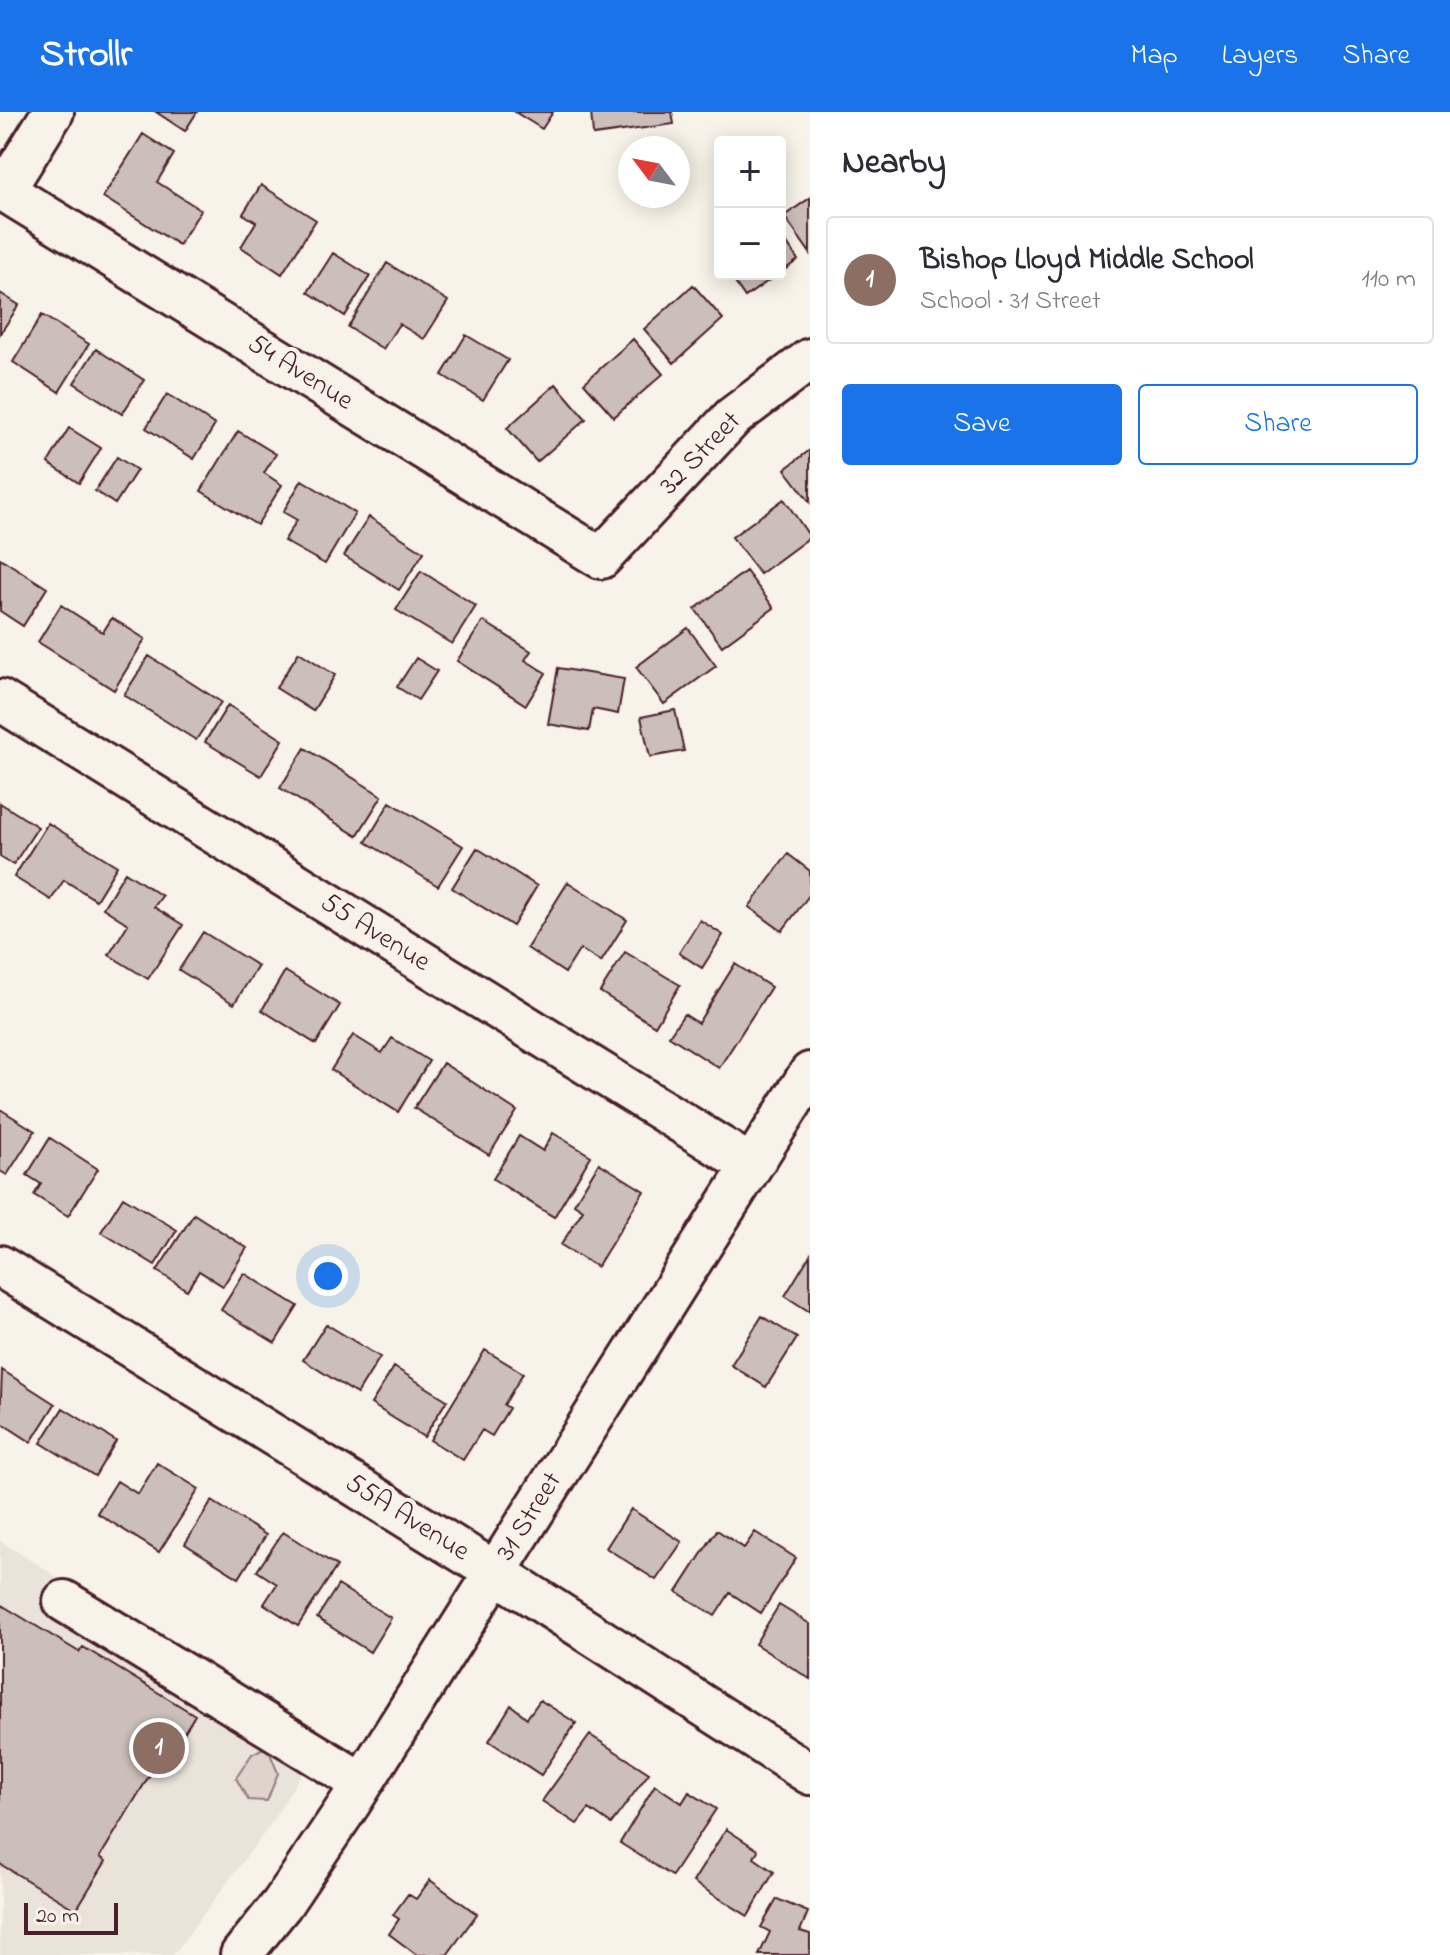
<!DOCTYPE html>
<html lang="en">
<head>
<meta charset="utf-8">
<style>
  :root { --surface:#fff; --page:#f7f7f7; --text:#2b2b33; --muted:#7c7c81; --line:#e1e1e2; --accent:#1a73e8 }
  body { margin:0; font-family:"Indie Flower",sans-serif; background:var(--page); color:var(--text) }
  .controls { position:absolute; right:24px; top:24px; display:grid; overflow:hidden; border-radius:8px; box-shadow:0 4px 20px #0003 }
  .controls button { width:72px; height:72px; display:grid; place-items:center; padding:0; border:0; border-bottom:2px solid var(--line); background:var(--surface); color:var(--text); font:40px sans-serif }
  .compass { position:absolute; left:618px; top:24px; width:72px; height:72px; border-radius:50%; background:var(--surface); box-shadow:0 4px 20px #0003; rotate:302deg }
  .scale { position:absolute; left:24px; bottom:20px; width:94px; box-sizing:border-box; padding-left:8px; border:4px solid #4a1f2b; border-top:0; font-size:22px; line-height:28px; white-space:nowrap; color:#4a1f2b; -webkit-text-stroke:6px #f7f3e8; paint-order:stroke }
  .you { position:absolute; left:328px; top:1164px; width:28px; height:28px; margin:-20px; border:6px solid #fff; border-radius:50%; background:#1a73e8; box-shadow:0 0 0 12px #1a73e833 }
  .badge { display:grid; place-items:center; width:52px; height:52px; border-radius:50%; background:var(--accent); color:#fff; font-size:26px; font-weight:700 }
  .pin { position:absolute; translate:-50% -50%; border:4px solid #fff; box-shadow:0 2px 8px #0006 }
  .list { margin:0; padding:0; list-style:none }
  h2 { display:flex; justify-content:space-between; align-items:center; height:104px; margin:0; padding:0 32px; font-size:34px }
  h2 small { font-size:26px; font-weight:400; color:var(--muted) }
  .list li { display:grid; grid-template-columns:52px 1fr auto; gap:24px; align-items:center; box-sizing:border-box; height:128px; margin:0 16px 16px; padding:0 16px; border:2px solid var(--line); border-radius:8px }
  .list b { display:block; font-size:30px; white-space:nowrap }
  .list p { margin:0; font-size:26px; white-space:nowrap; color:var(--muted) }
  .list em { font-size:26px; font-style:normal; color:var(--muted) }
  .actions { display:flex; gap:16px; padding:24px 32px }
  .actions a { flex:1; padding:18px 0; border:2px solid var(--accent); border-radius:8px; text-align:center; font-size:28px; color:var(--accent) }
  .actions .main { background:var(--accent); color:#fff }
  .map { position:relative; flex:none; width:810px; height:1843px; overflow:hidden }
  header { display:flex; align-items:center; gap:48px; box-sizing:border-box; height:112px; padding:0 40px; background:var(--accent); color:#fff }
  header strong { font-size:38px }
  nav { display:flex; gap:44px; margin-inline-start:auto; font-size:28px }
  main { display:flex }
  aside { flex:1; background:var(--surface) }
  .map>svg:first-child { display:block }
  .built { fill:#eae3da }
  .green { fill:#ded4cc; stroke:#947a7c; stroke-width:2 }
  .building { fill:#ccbfb9; stroke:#4a1f2b; stroke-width:2 }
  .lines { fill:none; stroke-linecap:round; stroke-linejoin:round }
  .minor-casing { stroke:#4a1f2b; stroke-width:46 }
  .minor { stroke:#f7f3e8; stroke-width:40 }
  .labels { text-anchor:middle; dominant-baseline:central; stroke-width:8; stroke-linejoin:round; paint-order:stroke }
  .street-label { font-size:28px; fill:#4a1f2b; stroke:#f7f3e8 }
</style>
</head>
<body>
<header>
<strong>Strollr</strong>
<nav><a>Map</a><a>Layers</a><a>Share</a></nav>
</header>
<main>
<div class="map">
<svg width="810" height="1843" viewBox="0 0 810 1843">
  <rect width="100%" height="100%" fill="#f7f3e8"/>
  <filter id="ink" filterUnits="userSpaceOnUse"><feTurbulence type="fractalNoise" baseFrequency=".0125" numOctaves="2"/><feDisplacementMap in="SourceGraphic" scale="16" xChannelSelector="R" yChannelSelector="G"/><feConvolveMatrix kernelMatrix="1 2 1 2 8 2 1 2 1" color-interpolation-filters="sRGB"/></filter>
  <g filter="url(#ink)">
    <path class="built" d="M 0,1429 L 321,1630 L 270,1713 L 173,1843 L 0,1843 Z"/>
    <path class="green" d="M 267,1634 L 278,1661 L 267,1689 L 248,1688 L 236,1666 L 252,1642 Z"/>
    <path class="building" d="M 156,0 L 197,0 L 185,19 Z
      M 515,0 L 553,0 L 542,17 Z
      M 591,0 L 672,0 L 674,12 L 593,23 Z
      M 143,22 L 174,42 L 157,70 L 201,98 L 179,133 L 103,85 Z
      M 261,73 L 316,108 L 282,162 L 241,135 L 256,110 L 243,102 Z
      M 810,86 L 810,141 L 784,104 Z
      M 780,121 L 798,148 L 780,161 Z
      M 333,141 L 370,164 L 345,204 L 308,180 Z
      M 387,151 L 448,189 L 424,227 L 399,212 L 383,237 L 348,215 Z
      M 729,162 L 778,162 L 745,185 Z
      M 693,173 L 723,207 L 674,251 L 644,217 Z
      M 0,181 L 19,193 L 0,222 Z
      M 42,203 L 89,232 L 59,280 L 13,250 Z
      M 466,223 L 508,248 L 483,288 L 442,263 Z
      M 633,227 L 663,262 L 614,305 L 584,271 Z
      M 96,237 L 144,268 L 122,302 L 74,271 Z
      M 556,272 L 586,307 L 537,350 L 507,316 Z
      M 167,282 L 215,313 L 194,347 L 146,316 Z
      M 69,316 L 101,336 L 79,371 L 48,351 Z
      M 238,319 L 276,342 L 264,361 L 282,373 L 257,413 L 201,379 Z
      M 810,338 L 810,390 L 785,357 Z
      M 117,345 L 137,358 L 115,392 L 95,379 Z
      M 302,368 L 355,401 L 325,452 L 284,429 L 297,408 L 283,400 Z
      M 784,387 L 810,425 L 760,462 L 732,425 Z
      M 369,405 L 424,440 L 399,478 L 344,444 Z
      M 0,446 L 47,476 L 23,514 L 0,499 Z
      M 421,459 L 476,494 L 452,532 L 396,498 Z
      M 746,459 L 774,496 L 722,534 L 695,497 Z
      M 61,493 L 103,520 L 112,506 L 145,527 L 114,578 L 38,530 Z
      M 483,509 L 531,539 L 525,548 L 546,561 L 526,593 L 457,549 Z
      M 688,516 L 716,554 L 664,592 L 636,555 Z
      M 299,540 L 335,563 L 313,599 L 276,576 Z
      M 149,544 L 221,590 L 196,628 L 124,583 Z
      M 416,546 L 437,559 L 418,588 L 397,575 Z
      M 558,556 L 624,567 L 618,602 L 593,597 L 589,619 L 548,612 Z
      M 228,593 L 283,628 L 261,664 L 205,630 Z
      M 675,598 L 684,639 L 650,645 L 641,605 Z
      M 305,636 L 382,684 L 357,724 L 280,676 Z
      M 390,690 L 463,734 L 438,774 L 366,730 Z
      M 0,691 L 38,715 L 13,753 L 0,745 Z
      M 48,711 L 117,754 L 96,788 L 64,768 L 51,788 L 14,765 Z
      M 477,736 L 537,774 L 513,814 L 452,776 Z
      M 788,742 L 810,759 L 810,782 L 782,819 L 749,795 Z
      M 125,760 L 162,784 L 154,795 L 183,813 L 148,867 L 109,843 L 128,812 L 103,796 Z
      M 568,770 L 627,808 L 601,850 L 580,837 L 565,861 L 527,836 Z
      M 700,808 L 723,823 L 702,856 L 679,841 Z
      M 203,820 L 258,854 L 234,892 L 179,858 Z
      M 625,840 L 680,873 L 655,914 L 600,880 Z
      M 735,852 L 771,875 L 719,956 L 669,924 L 684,902 L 698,911 Z
      M 285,859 L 340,893 L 316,932 L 262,898 Z
      M 353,923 L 382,941 L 392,926 L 429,949 L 398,1000 L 331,958 Z
      M 443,951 L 517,999 L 489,1043 L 414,996 Z
      M 0,997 L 35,1019 L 7,1063 L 0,1059 Z
      M 553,1021 L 591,1044 L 554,1105 L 493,1067 L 519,1024 L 543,1039 Z
      M 50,1026 L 98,1057 L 68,1104 L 34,1083 L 41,1072 L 27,1063 Z
      M 599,1051 L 644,1079 L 597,1155 L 561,1133 L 583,1098 L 574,1092 Z
      M 123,1085 L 177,1118 L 155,1153 L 101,1120 Z
      M 194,1102 L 247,1136 L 223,1174 L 199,1159 L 187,1178 L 157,1159 Z
      M 810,1143 L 810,1200 L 785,1184 Z
      M 244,1161 L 298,1194 L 275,1231 L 221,1198 Z
      M 762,1204 L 797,1226 L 766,1275 L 731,1253 Z
      M 326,1212 L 380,1245 L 357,1282 L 303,1248 Z
      M 485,1238 L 523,1261 L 504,1293 L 509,1296 L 492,1324 L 482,1318 L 463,1348 L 430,1328 Z
      M 394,1255 L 447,1288 L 424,1325 L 371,1292 Z
      M 2,1258 L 55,1292 L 31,1330 L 0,1310 Z
      M 63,1296 L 116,1329 L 95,1364 L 41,1331 Z
      M 157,1351 L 199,1377 L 159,1440 L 97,1401 L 117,1369 L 138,1382 Z
      M 212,1389 L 266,1423 L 239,1466 L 185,1432 Z
      M 631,1397 L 682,1430 L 656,1468 L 606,1436 Z
      M 717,1418 L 744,1436 L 755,1420 L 796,1446 L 761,1501 L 730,1481 L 715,1504 L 677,1480 Z
      M 283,1420 L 337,1454 L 298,1514 L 264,1492 L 277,1472 L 257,1459 Z
      M 338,1473 L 391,1506 L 370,1540 L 317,1506 Z
      M 0,1492 L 79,1540 L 83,1535 L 195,1603 L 163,1655 L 157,1651 L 100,1745 L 106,1749 L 76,1798 L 0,1752 Z
      M 779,1493 L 810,1512 L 810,1567 L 755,1532 Z
      M 540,1588 L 576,1611 L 541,1663 L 489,1629 L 511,1593 L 527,1606 Z
      M 590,1623 L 649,1661 L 611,1712 L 589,1697 L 577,1712 L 542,1689 Z
      M 655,1673 L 682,1691 L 689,1680 L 716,1697 L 672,1764 L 620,1731 Z
      M 726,1717 L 758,1738 L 754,1746 L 774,1760 L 748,1804 L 693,1770 Z
      M 430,1768 L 477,1802 L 447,1843 L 417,1843 L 389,1822 L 399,1807 L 393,1803 L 408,1782 L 416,1787 Z
      M 777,1787 L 808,1800 L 800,1819 L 810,1822 L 810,1843 L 759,1843 L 770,1820 L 761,1815 Z"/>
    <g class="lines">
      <g class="minor-casing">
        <path id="minor" d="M 0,76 L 601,446 L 733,305 L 810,247
          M 4,79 L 53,0
          M 0,588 L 750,1053
          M 0,1154 L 495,1460 L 810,1662
          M 64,1489 L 362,1671
          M 241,1843 L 282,1792 L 350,1691 L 810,961"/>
      </g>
      <use href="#minor" class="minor"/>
    </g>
  </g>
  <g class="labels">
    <g class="street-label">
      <text transform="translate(300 261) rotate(32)">54 Avenue</text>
      <text transform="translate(701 342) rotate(-46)">32 Street</text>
      <text transform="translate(375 821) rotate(32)">55 Avenue</text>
      <text transform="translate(530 1405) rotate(-58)">31 Street</text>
      <text transform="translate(407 1406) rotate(32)">55A Avenue</text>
    </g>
  </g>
</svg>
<div class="controls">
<button>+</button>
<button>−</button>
</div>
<svg class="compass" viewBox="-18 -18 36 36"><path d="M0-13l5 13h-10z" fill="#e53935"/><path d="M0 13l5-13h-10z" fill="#7c7c81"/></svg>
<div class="scale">20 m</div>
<div class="you"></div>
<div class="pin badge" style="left:159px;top:1636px;background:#8d6e63">1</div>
</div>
<aside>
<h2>Nearby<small></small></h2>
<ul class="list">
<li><span class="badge" style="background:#8d6e63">1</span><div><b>Bishop Lloyd Middle School</b><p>School · 31 Street</p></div><em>110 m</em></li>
</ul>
<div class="actions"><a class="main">Save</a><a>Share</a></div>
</aside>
</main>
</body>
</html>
